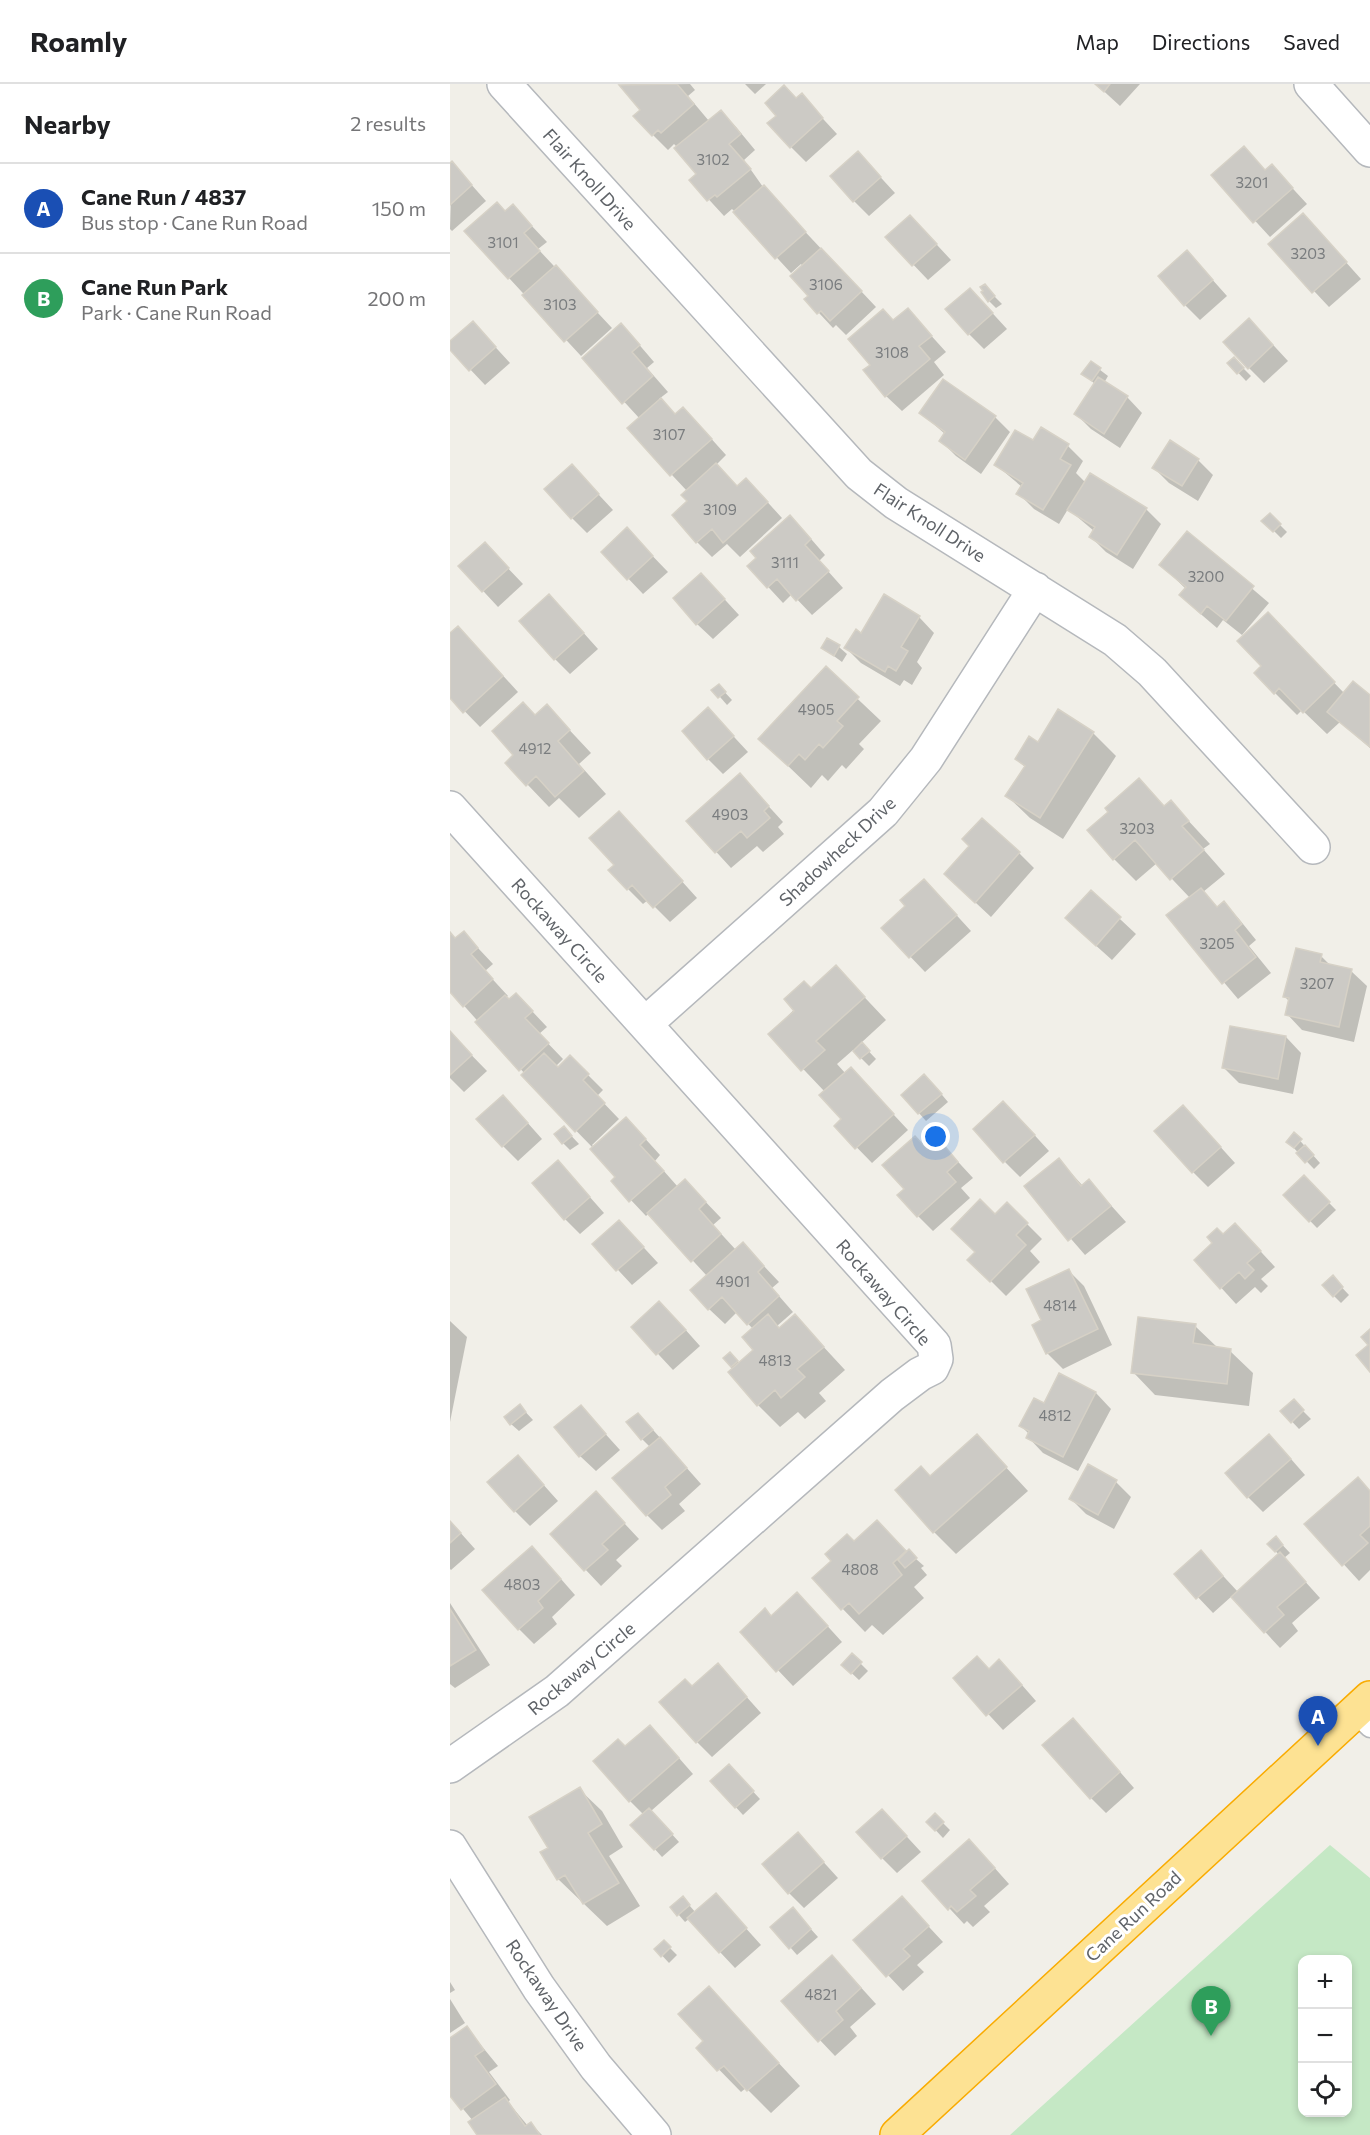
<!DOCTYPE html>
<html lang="en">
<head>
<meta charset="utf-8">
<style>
  :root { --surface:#fff; --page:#f2f2f2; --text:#202124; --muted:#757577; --line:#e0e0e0; --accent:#111827 }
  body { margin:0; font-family:Commissioner,sans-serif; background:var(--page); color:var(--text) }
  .controls { position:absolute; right:18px; bottom:18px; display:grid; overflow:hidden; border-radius:12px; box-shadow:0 3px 9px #0003 }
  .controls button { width:54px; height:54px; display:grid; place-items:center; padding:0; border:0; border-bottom:2px solid var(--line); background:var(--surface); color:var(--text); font:30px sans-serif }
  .you { position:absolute; left:486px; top:1053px; width:21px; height:21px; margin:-15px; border:4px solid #fff; border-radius:50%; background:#1a73e8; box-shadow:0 0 0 9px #1a73e833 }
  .badge { display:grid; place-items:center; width:39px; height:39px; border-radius:50%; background:var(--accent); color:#fff; font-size:20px; font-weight:700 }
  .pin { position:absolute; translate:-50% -50px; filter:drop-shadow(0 2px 3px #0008) }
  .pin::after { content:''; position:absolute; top:32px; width:21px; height:18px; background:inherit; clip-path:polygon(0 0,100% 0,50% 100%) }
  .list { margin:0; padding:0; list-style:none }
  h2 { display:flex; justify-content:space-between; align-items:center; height:78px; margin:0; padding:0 24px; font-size:26px }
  h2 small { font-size:20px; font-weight:400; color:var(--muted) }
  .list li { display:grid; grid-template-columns:39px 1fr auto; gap:18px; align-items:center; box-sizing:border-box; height:90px; padding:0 24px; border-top:2px solid var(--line) }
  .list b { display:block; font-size:22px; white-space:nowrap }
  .list p { margin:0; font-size:20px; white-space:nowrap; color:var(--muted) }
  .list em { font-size:20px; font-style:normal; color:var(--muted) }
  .icon { flex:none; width:33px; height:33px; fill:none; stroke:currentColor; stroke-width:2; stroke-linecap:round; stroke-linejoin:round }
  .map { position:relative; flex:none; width:920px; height:2051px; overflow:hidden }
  header { display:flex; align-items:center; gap:36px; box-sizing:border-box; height:84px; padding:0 30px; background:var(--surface); border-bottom:2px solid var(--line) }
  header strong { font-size:28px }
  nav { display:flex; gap:33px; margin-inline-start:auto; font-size:21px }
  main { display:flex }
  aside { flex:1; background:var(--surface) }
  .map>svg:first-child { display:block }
  .green { fill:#c5e8c5; fill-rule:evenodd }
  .shadow { fill:#0003 }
  .building { fill:#cccac5; stroke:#d6d1c6; stroke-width:1.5 }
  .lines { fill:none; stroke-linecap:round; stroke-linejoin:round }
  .lane-casing { stroke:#b5b8bc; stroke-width:21 }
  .street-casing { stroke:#b5b8bc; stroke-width:36 }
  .highway-casing { stroke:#f9ab00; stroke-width:36 }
  .lane { stroke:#fff; stroke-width:18 }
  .street { stroke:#fff; stroke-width:33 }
  .highway { stroke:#fde293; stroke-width:33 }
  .labels { text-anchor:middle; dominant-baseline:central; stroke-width:6; stroke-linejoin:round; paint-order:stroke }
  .number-label { font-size:15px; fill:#7a7d7f }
  .street-label { font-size:18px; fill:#5f6368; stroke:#fff }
</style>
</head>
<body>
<header>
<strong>Roamly</strong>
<nav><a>Map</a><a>Directions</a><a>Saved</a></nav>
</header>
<main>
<aside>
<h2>Nearby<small>2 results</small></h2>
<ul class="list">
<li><span class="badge" style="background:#1a4fb4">A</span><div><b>Cane Run / 4837</b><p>Bus stop · Cane Run Road</p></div><em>150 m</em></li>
<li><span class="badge" style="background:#2e9e5b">B</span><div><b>Cane Run Park</b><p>Park · Cane Run Road</p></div><em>200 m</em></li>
</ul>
</aside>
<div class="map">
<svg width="920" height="2051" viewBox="0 0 920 2051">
  <rect width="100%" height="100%" fill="#f1efe8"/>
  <path class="green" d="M 880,1761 L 920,1794 L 920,2051 L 560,2051 ZM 852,1876 L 898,1876 L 898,2028 L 852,2028 Z"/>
  <path class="shadow" d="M 240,0 L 245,6 L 238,12 L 259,37 L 271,28 L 286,43 L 305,66 L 294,76 L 313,103 L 426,223 L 396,251 L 386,241 L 383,244 L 356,215 L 360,212 L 353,183 L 351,180 L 341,189 L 284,127 L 282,125 L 274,132 L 241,96 L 248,90 L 227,63 L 224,60 L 218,66 L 203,51 L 193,26 L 171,1 Z
    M 295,0 L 316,0 L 305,10 Z
    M 646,0 L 690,0 L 670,22 Z
    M 351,11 L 387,50 L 356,78 L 341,63 Z
    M 2,79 L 36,117 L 2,147 L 0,145 Z
    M 822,82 L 857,120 L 820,153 L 763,91 L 816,88 Z
    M 423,85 L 445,109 L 419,132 L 404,117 Z
    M 63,122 L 97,158 L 88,165 L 162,244 L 131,272 L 59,194 L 55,129 Z
    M 868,147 L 911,195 L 879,223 L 820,160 Z
    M 475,148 L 501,176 L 478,196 L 437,153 Z
    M 752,184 L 777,212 L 750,236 L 735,221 Z
    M 534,202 L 552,220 L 546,224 L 539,217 Z
    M 535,221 L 557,245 L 534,265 L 519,250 Z
    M 458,226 L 496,268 L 484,278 L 494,291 L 452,327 L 436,312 L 422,281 L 444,238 Z
    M 814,251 L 838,277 L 814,299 L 799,284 Z
    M 38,255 L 60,279 L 35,301 L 0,264 L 0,259 Z
    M 186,257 L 204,278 L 197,284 L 218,308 L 209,315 L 226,331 L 248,340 L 276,371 L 266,381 L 288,403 L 311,411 L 332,434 L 290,473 L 277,460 L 262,473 L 247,458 L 237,407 L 179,345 L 190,335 L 134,274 Z
    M 784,275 L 801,292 L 796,297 L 779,279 Z
    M 641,279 L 658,292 L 654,299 L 677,313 L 692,329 L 670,364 L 641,345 L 626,330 L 645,300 L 633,290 Z
    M 471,329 L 545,333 L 560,348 L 531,390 L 506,372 L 491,357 L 495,350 Z
    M 583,358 L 618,362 L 633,377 L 626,389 L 636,399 L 696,425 L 711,440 L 683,485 L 656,468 L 641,453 L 644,447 L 618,425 L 609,440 L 584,425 L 568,409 L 572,403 L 546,381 Z
    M 748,376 L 763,391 L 748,417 L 719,399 L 704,384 Z
    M 122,382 L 163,426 L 137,449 L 122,434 Z
    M 820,431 L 837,448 L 831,454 L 814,437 Z
    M 355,448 L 375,471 L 369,477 L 393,504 L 362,531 L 342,510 L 333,519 L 299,482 Z
    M 737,449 L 819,519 L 792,551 L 773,536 L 767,544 L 746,526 L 731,511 L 736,505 L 711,481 Z
    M 35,460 L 73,500 L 48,523 L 10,482 Z
    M 192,461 L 218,488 L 193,510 L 153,468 Z
    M 266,506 L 289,531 L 263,555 L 247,540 Z
    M 114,527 L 148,565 L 120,590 L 105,575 Z
    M 469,533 L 484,549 L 467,578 L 472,584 L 462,601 L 454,596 L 450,602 L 411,579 L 396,564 L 412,551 Z
    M 0,551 L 23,559 L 68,608 L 30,643 L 0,612 Z
    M 840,553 L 894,609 L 920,613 L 920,664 L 890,638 L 877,650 L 852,626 L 847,631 L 825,609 Z
    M 389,563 L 397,570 L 392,578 L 373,564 Z
    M 376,585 L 431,637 L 409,660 L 414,665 L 396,685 L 392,681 L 378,697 L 372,691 L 361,704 L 310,655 Z
    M 269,602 L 282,616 L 277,621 L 264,606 Z
    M 97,622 L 141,669 L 129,680 L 156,710 L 129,734 L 109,714 L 99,723 L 77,700 L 65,671 L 86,633 Z
    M 609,627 L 644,650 L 666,672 L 613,755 L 580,734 L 557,712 L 575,683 L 567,675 L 588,660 Z
    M 273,641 L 298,668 L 273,690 L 258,675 Z
    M 290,691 L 333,738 L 328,743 L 334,750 L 313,768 L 307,762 L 281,784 L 238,737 Z
    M 721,718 L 760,760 L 753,765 L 775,790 L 753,808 L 768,824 L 774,819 L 789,835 L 806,856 L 799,862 L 821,889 L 788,915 L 718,832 L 740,814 L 707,779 L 686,797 L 664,775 Z
    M 184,744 L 247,814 L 220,838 L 198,816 L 193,820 L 178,805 Z
    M 569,769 L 584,784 L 541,833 L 511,805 Z
    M 641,808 L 686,850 L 662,876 L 633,850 Z
    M 489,812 L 521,847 L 475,888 L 433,844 Z
    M 14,849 L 43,880 L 35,887 L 58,912 L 56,913 L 81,926 L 97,943 L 89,950 L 113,975 L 106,982 L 108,984 L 120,973 L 153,1006 L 147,1012 L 169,1035 L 142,1061 L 144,1063 L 191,1050 L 210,1071 L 205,1077 L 228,1103 L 250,1112 L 271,1134 L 263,1141 L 286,1166 L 293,1160 L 329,1198 L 322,1204 L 343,1228 L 327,1242 L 330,1245 L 345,1232 L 395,1286 L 369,1309 L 376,1317 L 355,1335 L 348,1328 L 330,1343 L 308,1321 L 275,1275 L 280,1270 L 290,1280 L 305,1266 L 303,1245 L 287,1228 L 275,1240 L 259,1225 L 257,1192 L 199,1129 L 196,1132 L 163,1097 L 167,1093 L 143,1064 L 73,992 L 75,990 L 0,906 L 0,850 L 6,856 Z
    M 871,872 L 881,882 L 901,887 L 917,902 L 904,958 L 852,946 L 837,930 L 840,918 L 834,912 Z
    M 386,883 L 436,936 L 411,959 L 426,975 L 419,982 L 403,966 L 387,980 L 396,990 L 416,1001 L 458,1046 L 422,1079 L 386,1042 L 393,1036 L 375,1008 L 320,950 Z
    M 0,949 L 37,987 L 14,1008 L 0,994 Z
    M 836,953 L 851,969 L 843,1010 L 789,999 L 773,983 Z
    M 482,999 L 498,1018 L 476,1037 L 453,1011 Z
    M 68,1028 L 92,1055 L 68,1077 L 53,1062 Z
    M 569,1034 L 599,1067 L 570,1093 L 555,1078 Z
    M 748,1038 L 785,1079 L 758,1103 L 743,1088 Z
    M 114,1044 L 129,1060 L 120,1066 L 113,1059 Z
    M 844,1050 L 870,1079 L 864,1085 L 838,1058 Z
    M 488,1056 L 523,1094 L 511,1104 L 520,1114 L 483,1147 L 468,1132 L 456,1105 L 478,1066 Z
    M 609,1076 L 633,1102 L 639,1097 L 676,1138 L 635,1171 L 576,1103 Z
    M 854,1093 L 886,1126 L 867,1144 L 835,1111 Z
    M 123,1094 L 154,1129 L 130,1150 L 115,1135 Z
    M 557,1120 L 592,1155 L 580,1167 L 590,1178 L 556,1212 L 520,1176 L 527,1169 L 545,1132 Z
    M 773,1152 L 800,1156 L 825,1183 L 811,1195 L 818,1202 L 811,1209 L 805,1203 L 786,1220 L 746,1176 Z
    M 184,1153 L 208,1179 L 182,1201 L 144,1160 Z
    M 619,1187 L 634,1202 L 662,1261 L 613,1285 L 597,1269 L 593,1237 Z
    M 883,1194 L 899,1211 L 891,1219 L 874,1202 Z
    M 225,1234 L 250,1262 L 223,1286 L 183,1243 Z
    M 0,1237 L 17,1253 L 0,1338 Z
    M 745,1242 L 768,1264 L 780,1267 L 803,1289 L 799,1322 L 705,1311 L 683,1288 Z
    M 610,1291 L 646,1309 L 661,1325 L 628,1387 L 593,1369 L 578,1353 L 579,1350 L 571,1342 L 594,1321 Z
    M 843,1317 L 861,1335 L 849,1345 L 832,1327 Z
    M 70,1322 L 83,1336 L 69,1347 L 61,1340 Z
    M 131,1323 L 170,1366 L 146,1387 L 130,1372 Z
    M 196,1338 L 251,1400 L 229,1420 L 235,1427 L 212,1446 L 197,1431 L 200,1363 L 192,1355 Z
    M 527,1352 L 578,1407 L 506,1470 L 484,1448 L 480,1394 Z
    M 834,1367 L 855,1391 L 813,1428 L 798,1413 Z
    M 638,1382 L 666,1398 L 681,1413 L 664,1445 L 636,1430 L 620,1414 Z
    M 83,1389 L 108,1417 L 80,1442 L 65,1427 Z
    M 920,1407 L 920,1486 L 909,1497 L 857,1440 Z
    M 161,1425 L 189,1455 L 166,1476 L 172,1482 L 151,1502 L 102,1450 Z
    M 0,1437 L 25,1465 L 1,1486 L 0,1485 Z
    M 826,1454 L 840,1469 L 834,1474 L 870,1514 L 842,1539 L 848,1547 L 830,1564 L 782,1512 L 763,1529 L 726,1490 L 751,1468 L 788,1508 L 829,1471 L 819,1460 Z
    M 404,1459 L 449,1460 L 474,1482 L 471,1484 L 477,1491 L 464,1503 L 474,1514 L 433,1551 L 422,1541 L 415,1548 L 364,1495 Z
    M 97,1479 L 125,1511 L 102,1533 L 107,1540 L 84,1560 L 69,1545 Z
    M 0,1519 L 40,1581 L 5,1604 L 0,1600 Z
    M 362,1525 L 392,1558 L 343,1602 L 292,1548 L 322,1533 Z
    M 402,1571 L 418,1587 L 409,1596 L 393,1581 Z
    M 268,1581 L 311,1629 L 262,1673 L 247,1658 L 242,1604 Z
    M 539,1586 L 564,1592 L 586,1617 L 553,1646 L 505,1594 Z
    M 638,1651 L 684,1704 L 656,1729 L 641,1714 Z
    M 215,1658 L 243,1690 L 201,1727 L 229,1758 L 212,1773 L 183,1741 L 194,1731 L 180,1717 L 175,1664 Z
    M 286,1689 L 310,1715 L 293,1731 L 262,1697 Z
    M 129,1705 L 152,1727 L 173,1763 L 159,1772 L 190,1822 L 157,1842 L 108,1795 L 100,1764 Z
    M 485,1731 L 500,1746 L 493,1754 L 478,1738 Z
    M 447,1742 L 471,1768 L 447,1789 L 432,1774 Z
    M 348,1750 L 388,1794 L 354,1824 L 339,1809 Z
    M 534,1772 L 559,1800 L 534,1822 L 540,1828 L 523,1843 L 517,1837 L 514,1840 L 474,1797 Z
    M 266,1811 L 311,1861 L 285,1884 L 239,1835 L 235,1838 L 228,1830 L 233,1814 L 246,1829 Z
    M 467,1830 L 493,1858 L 467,1881 L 474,1888 L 453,1907 L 405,1856 Z
    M 350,1833 L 368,1853 L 347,1871 L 340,1863 Z
    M 214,1858 L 227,1871 L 219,1879 L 206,1865 Z
    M 397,1888 L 426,1920 L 400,1943 L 407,1952 L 385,1972 L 333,1917 Z
    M 0,1898 L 5,1906 L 0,1909 Z
    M 259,1904 L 350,2002 L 321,2029 L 296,2004 L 291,2008 L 248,1964 L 255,1957 Z
    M 0,1915 L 15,1939 L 0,1949 Z
    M 17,1944 L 48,1982 L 39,1988 L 60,2016 L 58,2018 L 78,2042 L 81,2040 L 92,2051 L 29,2051 L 23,2037 L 0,2009 L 0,1956 Z"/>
  <path class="building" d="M 227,0 L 244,20 L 211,49 L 208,46 L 202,52 L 183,32 L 190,26 L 169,1 Z
    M 645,0 L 660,0 L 654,8 Z
    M 334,1 L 346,14 L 352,9 L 373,34 L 340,64 L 317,39 L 326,32 L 315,19 Z
    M 271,26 L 291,50 L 279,60 L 301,85 L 267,113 L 265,111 L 257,117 L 239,96 L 246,90 L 224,64 Z
    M 794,62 L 815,86 L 822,80 L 843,104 L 803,139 L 761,91 Z
    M 408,67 L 431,93 L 403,118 L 380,92 Z
    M 2,77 L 22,101 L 0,121 L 0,79 Z
    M 314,101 L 356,148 L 325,175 L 283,128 Z
    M 47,118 L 55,127 L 63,120 L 82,142 L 74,149 L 90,167 L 58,195 L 14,147 Z
    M 853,129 L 897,178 L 862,209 L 818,160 Z
    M 460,131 L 487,160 L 462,182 L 435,153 Z
    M 371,164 L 412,207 L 380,237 L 371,227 L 367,230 L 354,215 L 358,212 L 340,192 Z
    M 737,166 L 763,196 L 734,222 L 708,192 Z
    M 106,181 L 148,228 L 114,258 L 72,211 Z
    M 535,200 L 545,212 L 538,218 L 531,208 L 533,207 L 530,203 Z
    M 520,204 L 543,229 L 518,251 L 495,225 Z
    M 458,224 L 482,252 L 469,262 L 480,275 L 435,313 L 413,286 L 420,281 L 398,255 L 433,225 L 443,236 Z
    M 799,234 L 823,261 L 798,285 L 773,258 Z
    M 23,237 L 46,263 L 19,287 L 0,266 L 0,257 Z
    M 171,239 L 190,261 L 182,268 L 203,292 L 172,320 L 132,274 Z
    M 784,273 L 794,284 L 787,290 L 777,279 Z
    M 641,277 L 651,284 L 642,297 L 631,290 Z
    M 648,293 L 678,312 L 654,350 L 624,330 Z
    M 493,295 L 546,332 L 515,376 L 489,357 L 495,348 L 469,329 Z
    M 211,314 L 225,330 L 233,323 L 262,355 L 220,392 L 177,344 Z
    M 591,343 L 619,360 L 610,375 L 621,381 L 593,426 L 566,410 L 573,399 L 544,381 L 565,346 L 583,356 Z
    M 720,356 L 749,375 L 732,402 L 702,384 Z
    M 266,379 L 287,402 L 296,394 L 318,418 L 273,459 L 262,445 L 246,459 L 222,431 L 237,417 L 231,411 Z
    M 122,380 L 149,410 L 121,435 L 94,405 Z
    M 640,389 L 697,424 L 667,471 L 639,453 L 645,443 L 617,426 Z
    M 820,429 L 831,440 L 823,448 L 811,437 Z
    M 340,431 L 361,455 L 355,461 L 379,487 L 346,517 L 327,495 L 317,504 L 297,482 L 306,474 L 300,467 Z
    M 177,443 L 203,472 L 177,496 L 151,468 Z
    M 737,447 L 804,502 L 776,537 L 757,522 L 751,530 L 729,511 L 736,503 L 709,481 Z
    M 35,458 L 59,484 L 32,508 L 8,482 Z
    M 251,489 L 275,515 L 246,541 L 223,514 Z
    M 99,510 L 134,549 L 104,576 L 69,537 Z
    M 434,510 L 470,532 L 451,563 L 458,567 L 446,587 L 438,582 L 435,588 L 394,564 L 406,545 L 411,549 Z
    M 818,528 L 885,598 L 853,629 L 829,604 L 824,610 L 804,589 L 811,582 L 787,557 Z
    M 8,542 L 53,592 L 13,629 L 0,614 L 0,549 Z
    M 377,554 L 390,561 L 384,572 L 371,564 Z
    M 376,582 L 409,613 L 387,637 L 393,642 L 373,664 L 369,660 L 355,676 L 349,670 L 338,682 L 308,655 Z
    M 903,597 L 920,611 L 920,663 L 877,628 Z
    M 269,600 L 276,608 L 268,614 L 261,606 Z
    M 73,618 L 85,631 L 97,620 L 120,646 L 108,657 L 134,687 L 105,713 L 86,692 L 76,702 L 55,679 L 63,671 L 42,647 Z
    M 258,623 L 284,652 L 257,676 L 232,647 Z
    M 608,625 L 644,648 L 590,734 L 555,712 L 575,682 L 565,675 L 579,652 L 588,658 Z
    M 290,689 L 319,722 L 314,727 L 320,734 L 297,754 L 291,747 L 265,769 L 236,737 Z
    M 689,694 L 714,722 L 721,716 L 739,737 L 732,742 L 754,766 L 720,796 L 685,756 L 663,776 L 637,746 L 658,728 L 655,724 Z
    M 169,727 L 233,797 L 203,824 L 182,801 L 177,806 L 158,786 L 164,781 L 139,754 Z
    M 532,734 L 570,768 L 525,819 L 494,790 L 519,762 L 512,755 Z
    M 474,795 L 507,831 L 459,874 L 431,844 L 455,822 L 450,816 Z
    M 751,804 L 767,823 L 774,817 L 792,840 L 785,846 L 806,873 L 772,900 L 716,831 Z
    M 641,806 L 671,833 L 646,862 L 615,834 Z
    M 14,847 L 28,864 L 21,870 L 43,895 L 13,923 L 0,908 L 0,848 L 5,854 Z
    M 846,864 L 872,870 L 870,878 L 902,885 L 889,943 L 835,931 L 839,914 L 833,913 Z
    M 386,881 L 415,913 L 366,957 L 375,966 L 351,987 L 318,950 L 344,927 L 334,915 L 354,897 L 361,904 Z
    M 66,909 L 83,927 L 75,934 L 99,959 L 69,987 L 25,938 L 55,911 L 59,915 Z
    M 780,942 L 836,952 L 828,995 L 772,984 Z
    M 0,947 L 22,971 L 0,991 Z
    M 412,958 L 420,967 L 410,975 L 403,967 Z
    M 94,969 L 108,983 L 120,971 L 139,990 L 133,996 L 155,1019 L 125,1048 L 71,991 Z
    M 401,983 L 444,1030 L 405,1065 L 384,1042 L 391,1035 L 369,1011 Z
    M 474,990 L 492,1010 L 468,1030 L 451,1011 Z
    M 53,1011 L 78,1039 L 52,1063 L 26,1035 Z
    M 553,1017 L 585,1051 L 553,1079 L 523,1045 Z
    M 733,1021 L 771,1063 L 742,1089 L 704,1047 Z
    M 176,1033 L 196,1055 L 190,1061 L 214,1087 L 179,1118 L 161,1097 L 165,1093 L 140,1065 Z
    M 114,1042 L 122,1052 L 112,1060 L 104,1050 Z
    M 844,1048 L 852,1055 L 844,1064 L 836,1058 Z
    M 465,1052 L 477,1065 L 488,1054 L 508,1078 L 497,1088 L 506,1098 L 467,1133 L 447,1111 L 454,1105 L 432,1081 Z
    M 855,1061 L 864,1071 L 855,1079 L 846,1069 Z
    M 609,1074 L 631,1102 L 639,1095 L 661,1122 L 618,1157 L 574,1102 Z
    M 108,1076 L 140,1113 L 114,1136 L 82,1099 Z
    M 854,1091 L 880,1118 L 859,1138 L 833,1111 Z
    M 235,1095 L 256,1118 L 249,1125 L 271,1150 L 241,1178 L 197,1129 Z
    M 530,1115 L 545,1130 L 557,1118 L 578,1139 L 566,1151 L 576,1161 L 540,1198 L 517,1176 L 525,1168 L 501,1145 Z
    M 169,1136 L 194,1163 L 166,1187 L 142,1160 Z
    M 785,1139 L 811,1167 L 797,1179 L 804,1186 L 795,1195 L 789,1188 L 770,1205 L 744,1176 L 762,1159 L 757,1153 L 767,1144 L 773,1150 Z
    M 293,1158 L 314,1182 L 308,1188 L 329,1212 L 297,1241 L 272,1213 L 258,1226 L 240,1206 Z
    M 619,1185 L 648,1245 L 596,1270 L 582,1241 L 591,1236 L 576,1205 Z
    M 883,1191 L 893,1203 L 883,1213 L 872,1201 Z
    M 209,1217 L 236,1246 L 206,1271 L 181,1243 Z
    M 318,1230 L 329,1244 L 345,1230 L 374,1263 L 347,1285 L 355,1293 L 331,1314 L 325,1306 L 307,1322 L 278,1288 L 303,1266 L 292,1253 Z
    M 688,1233 L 746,1240 L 743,1259 L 781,1265 L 777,1300 L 681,1289 Z
    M 920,1245 L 920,1288 L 906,1271 L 918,1261 L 911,1253 Z
    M 280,1268 L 288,1277 L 281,1283 L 273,1274 Z
    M 609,1289 L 646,1308 L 613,1373 L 576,1354 L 579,1347 L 569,1342 L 584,1314 L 594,1319 Z
    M 844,1315 L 854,1326 L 841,1339 L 830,1327 Z
    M 70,1320 L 76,1328 L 60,1341 L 54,1333 Z
    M 131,1321 L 156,1350 L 129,1373 L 104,1343 Z
    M 188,1329 L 203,1346 L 191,1356 L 176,1338 Z
    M 527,1350 L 557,1383 L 483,1449 L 445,1406 L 471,1382 L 480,1392 Z
    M 819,1350 L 841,1375 L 797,1414 L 775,1389 Z
    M 210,1353 L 237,1384 L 215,1403 L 221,1411 L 196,1432 L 162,1394 Z
    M 68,1371 L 94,1401 L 64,1428 L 37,1398 Z
    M 638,1380 L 667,1396 L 648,1431 L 619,1415 Z
    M 908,1393 L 920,1407 L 920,1442 L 910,1451 L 918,1459 L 892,1482 L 854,1440 Z
    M 146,1407 L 175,1439 L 152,1460 L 158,1466 L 134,1487 L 100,1450 Z
    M 427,1436 L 456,1467 L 443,1479 L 452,1491 L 409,1530 L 399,1519 L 391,1526 L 362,1494 L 381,1477 L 375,1470 L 397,1450 L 404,1457 Z
    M 0,1437 L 11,1449 L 0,1459 Z
    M 826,1452 L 833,1461 L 825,1468 L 817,1460 Z
    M 82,1462 L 111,1495 L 88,1517 L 93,1524 L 68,1546 L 32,1506 Z
    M 459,1465 L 467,1474 L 455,1484 L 448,1476 Z
    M 751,1466 L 773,1492 L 746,1515 L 724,1490 Z
    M 830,1468 L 856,1498 L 827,1523 L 834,1531 L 814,1549 L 781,1513 Z
    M 347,1508 L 378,1542 L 326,1588 L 290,1548 L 315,1524 L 321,1532 Z
    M 0,1525 L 26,1566 L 0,1582 Z
    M 402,1569 L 412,1578 L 401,1590 L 391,1581 Z
    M 527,1572 L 539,1585 L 549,1575 L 572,1601 L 536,1632 L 503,1594 Z
    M 268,1579 L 297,1613 L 246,1659 L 209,1618 L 235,1595 L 242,1602 Z
    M 623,1634 L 670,1688 L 640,1715 L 592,1661 Z
    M 200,1641 L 229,1674 L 179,1718 L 143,1677 L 168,1655 L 175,1662 Z
    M 279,1680 L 304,1707 L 285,1724 L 260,1697 Z
    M 130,1703 L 152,1740 L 138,1749 L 169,1799 L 133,1820 L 115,1791 L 107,1796 L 90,1768 L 98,1764 L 79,1733 Z
    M 199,1724 L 223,1750 L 204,1766 L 180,1741 Z
    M 432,1725 L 457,1752 L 431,1775 L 406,1748 Z
    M 485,1729 L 494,1738 L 485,1747 L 476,1738 Z
    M 348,1748 L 374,1778 L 338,1810 L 312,1780 Z
    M 519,1755 L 545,1784 L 520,1806 L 526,1812 L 507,1828 L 501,1822 L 498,1826 L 472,1797 Z
    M 266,1809 L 297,1844 L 269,1869 L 237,1834 Z
    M 233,1812 L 240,1821 L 227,1832 L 220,1823 Z
    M 452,1812 L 479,1842 L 453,1865 L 460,1872 L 436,1893 L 403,1856 Z
    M 343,1823 L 361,1845 L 339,1865 L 320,1843 Z
    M 214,1856 L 221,1863 L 211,1873 L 204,1865 Z
    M 382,1871 L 411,1904 L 386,1927 L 393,1936 L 368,1958 L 331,1917 Z
    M 259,1902 L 329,1979 L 297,2007 L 274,1982 L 267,1987 L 246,1964 L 253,1957 L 228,1930 Z
    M 17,1942 L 34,1966 L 25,1972 L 46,2000 L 11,2026 L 0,2012 L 0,1954 Z
    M 55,2013 L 75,2042 L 81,2038 L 90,2051 L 27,2051 L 18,2038 Z"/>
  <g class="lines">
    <g class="lane-casing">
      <path id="lane" d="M 904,1629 L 920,1644"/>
    </g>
    <g class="street-casing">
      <path id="street" d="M 54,0 L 409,390 L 446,419 L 665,556 L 702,588 L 863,763
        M 861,0 L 920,66
        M 0,724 L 484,1261 L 486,1275 L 482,1284 L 470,1290 L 442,1311 L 107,1607 L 0,1682
        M 195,940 L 433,728 L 476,675 L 585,505
        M 0,1763 L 89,1904 L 146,1983 L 204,2051"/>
    </g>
    <g class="highway-casing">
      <path id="highway" d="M 447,2051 L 920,1614"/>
    </g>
    <use href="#lane" class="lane"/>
    <use href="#street" class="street"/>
    <use href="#highway" class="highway"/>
  </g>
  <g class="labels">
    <g class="number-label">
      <text x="263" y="75">3102</text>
      <text x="802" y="98">3201</text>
      <text x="53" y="158">3101</text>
      <text x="858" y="169">3203</text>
      <text x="376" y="200">3106</text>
      <text x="110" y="220">3103</text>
      <text x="442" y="268">3108</text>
      <text x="219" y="350">3107</text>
      <text x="270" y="425">3109</text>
      <text x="335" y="478">3111</text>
      <text x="756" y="492">3200</text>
      <text x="366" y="625">4905</text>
      <text x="85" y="664">4912</text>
      <text x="280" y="730">4903</text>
      <text x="687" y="744">3203</text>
      <text x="767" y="859">3205</text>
      <text x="867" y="899">3207</text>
      <text x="283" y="1197">4901</text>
      <text x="610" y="1221">4814</text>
      <text x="325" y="1276">4813</text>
      <text x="605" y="1331">4812</text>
      <text x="410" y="1485">4808</text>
      <text x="72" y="1500">4803</text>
      <text x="371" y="1910">4821</text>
    </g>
    <g class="street-label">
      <text transform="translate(140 95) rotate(48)">Flair Knoll Drive</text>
      <text transform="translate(480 438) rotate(33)">Flair Knoll Drive</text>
      <text transform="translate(387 767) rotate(-43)">Shadowheck Drive</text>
      <text transform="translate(110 846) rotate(48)">Rockaway Circle</text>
      <text transform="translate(434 1208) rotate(49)">Rockaway Circle</text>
      <text transform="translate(131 1584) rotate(-40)">Rockaway Circle</text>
      <text transform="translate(683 1832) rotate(-43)">Cane Run Road</text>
      <text transform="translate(97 1911) rotate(56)">Rockaway Drive</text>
    </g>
  </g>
</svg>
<div class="controls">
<button>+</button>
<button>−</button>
<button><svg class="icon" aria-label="locate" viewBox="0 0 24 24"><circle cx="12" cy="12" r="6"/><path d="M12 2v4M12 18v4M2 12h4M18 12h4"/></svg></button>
</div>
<div class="you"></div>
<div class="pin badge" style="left:868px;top:1662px;background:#1a4fb4">A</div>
<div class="pin badge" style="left:761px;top:1952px;background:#2e9e5b">B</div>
</div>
</main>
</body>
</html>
